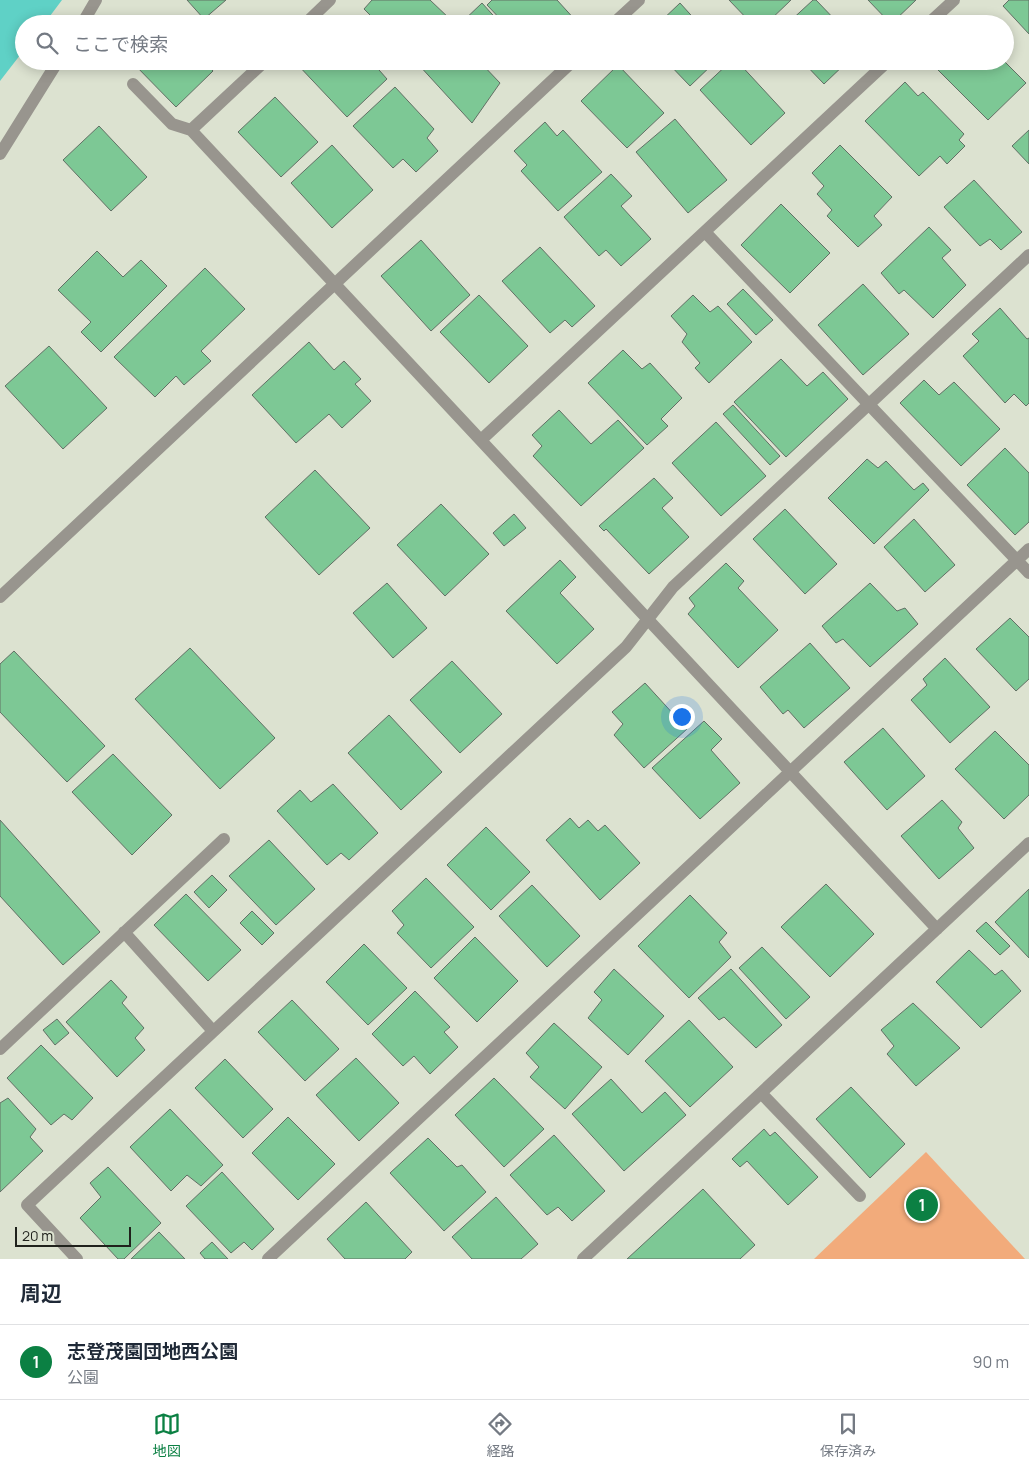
<!DOCTYPE html>
<html lang="ja">
<head>
<meta charset="utf-8">
<style>
  :root { --surface:#fff; --page:#f2f2f3; --text:#1f2937; --muted:#747a83; --line:#e0e1e3; --accent:#0b8043 }
  body { margin:0; font-family:Manrope,"Noto Sans JP",sans-serif; background:var(--page); color:var(--text) }
  .scale { position:absolute; left:15px; bottom:12px; width:116px; box-sizing:border-box; padding-left:5px; border:2px solid #20221c; border-top:0; font-size:14px; line-height:18px; white-space:nowrap; color:#20221c; -webkit-text-stroke:4px #dce2d0; paint-order:stroke }
  .you { position:absolute; left:681px; top:716px; width:18px; height:18px; margin:-12px; border:4px solid #fff; border-radius:50%; background:#1a73e8; box-shadow:0 0 0 8px #1a73e833 }
  .badge { display:grid; place-items:center; width:32px; height:32px; border-radius:50%; background:var(--accent); color:#fff; font-size:16px; font-weight:700 }
  .pin { position:absolute; translate:-50% -50%; border:2px solid #fff; box-shadow:0 1px 5px #0006 }
  .list { margin:0; padding:0; list-style:none }
  h2 { display:flex; justify-content:space-between; align-items:center; height:65px; margin:0; padding:0 20px; font-size:21px }
  h2 small { font-size:16px; font-weight:400; color:var(--muted) }
  .list li { display:grid; grid-template-columns:32px 1fr auto; gap:15px; align-items:center; box-sizing:border-box; height:75px; padding:0 20px; border-top:1px solid var(--line) }
  .list b { display:block; font-size:19px; white-space:nowrap }
  .list p { margin:0; font-size:16px; white-space:nowrap; color:var(--muted) }
  .list em { font-size:16px; font-style:normal; color:var(--muted) }
  .icon { flex:none; width:28px; height:28px; fill:none; stroke:currentColor; stroke-width:2; stroke-linecap:round; stroke-linejoin:round }
  .map { position:relative; flex:none; width:1029px; height:1259px; overflow:hidden }
  .search { position:absolute; background:var(--surface); box-shadow:0 2px 12px #0003; left:15px; right:15px; top:15px; height:55px; display:flex; align-items:center; gap:12px; box-sizing:border-box; padding:0 18px; border-radius:28px; color:var(--muted); font-size:19px }
  .sheet { height:140px; background:var(--surface) }
  nav { display:flex; justify-content:space-around; align-items:center; box-sizing:border-box; height:70px; border-top:1px solid var(--line); background:var(--surface); font-size:14px; color:var(--muted) }
  nav a { display:grid; justify-items:center; gap:2px }
  nav .on { color:var(--accent) }
  .map>svg:first-child { display:block }
  .green { fill:#f2ab7b }
  .water { fill:#5fd1c6 }
  .building { fill:#7dc895; stroke:#627065 }
  .lines { fill:none; stroke-linecap:round; stroke-linejoin:round }
  .street { stroke:#98958e; stroke-width:12 }
</style>
</head>
<body>
<div class="map">
<svg width="1029" height="1259" viewBox="0 0 1029 1259">
  <rect width="100%" height="100%" fill="#dce2d0"/>
  <path class="green" d="M 926,1152 L 1025,1259 L 814,1259 Z"/>
  <path class="water" d="M 0,0 L 62,0 L 44,24 L 24,24 L 24,50 L 0,81 Z"/>
  <path class="building" d="M 187,0 L 226,0 L 204,19 Z
    M 372,0 L 430,0 L 451,20 L 446,24 L 379,24 L 364,9 Z
    M 492,0 L 557,0 L 577,22 L 575,24 L 505,24 L 487,5 Z
    M 729,0 L 791,0 L 766,24 L 752,24 Z
    M 813,0 L 816,0 L 839,24 L 787,24 Z
    M 868,0 L 916,0 L 891,24 Z
    M 1009,0 L 1029,0 L 1029,34 L 1003,6 Z
    M 482,3 L 501,24 L 460,24 Z
    M 680,3 L 699,24 L 658,24 Z
    M 131,61 L 204,61 L 213,71 L 176,107 Z
    M 299,61 L 371,61 L 387,79 L 347,117 L 296,63 Z
    M 421,61 L 479,61 L 500,83 L 472,123 L 418,64 Z
    M 666,61 L 716,61 L 690,86 Z
    M 731,61 L 737,61 L 785,113 L 751,145 L 700,90 Z
    M 802,61 L 848,61 L 824,84 Z
    M 929,61 L 1004,61 L 1026,83 L 988,120 Z
    M 618,65 L 664,113 L 627,148 L 581,101 Z
    M 905,82 L 918,96 L 923,92 L 964,134 L 959,140 L 965,146 L 947,164 L 940,156 L 919,176 L 865,121 Z
    M 395,87 L 434,129 L 427,138 L 438,151 L 416,172 L 403,159 L 393,168 L 353,126 Z
    M 275,97 L 318,142 L 281,177 L 238,132 Z
    M 675,119 L 727,180 L 688,213 L 636,152 Z
    M 545,122 L 557,136 L 563,130 L 602,172 L 558,211 L 521,171 L 527,165 L 514,151 Z
    M 99,126 L 147,177 L 111,211 L 63,160 Z
    M 1029,130 L 1029,164 L 1012,146 Z
    M 332,145 L 373,190 L 332,228 L 291,183 Z
    M 840,145 L 892,197 L 874,216 L 882,225 L 858,247 L 827,216 L 832,210 L 817,194 L 824,186 L 812,173 Z
    M 611,174 L 632,196 L 621,206 L 651,239 L 621,266 L 606,250 L 599,256 L 564,217 Z
    M 974,180 L 1022,232 L 1001,250 L 990,239 L 980,246 L 944,207 Z
    M 781,204 L 830,253 L 790,293 L 741,245 Z
    M 929,227 L 951,250 L 942,258 L 966,285 L 933,318 L 904,290 L 899,294 L 881,273 Z
    M 421,240 L 470,295 L 431,331 L 381,276 Z
    M 540,247 L 595,306 L 572,327 L 565,320 L 550,333 L 502,281 Z
    M 97,251 L 123,277 L 141,260 L 167,286 L 101,352 L 81,332 L 91,322 L 58,290 Z
    M 205,268 L 245,309 L 201,351 L 211,361 L 184,385 L 176,376 L 155,397 L 114,357 Z
    M 863,284 L 909,334 L 863,375 L 818,325 Z
    M 743,289 L 773,320 L 756,335 L 727,304 Z
    M 479,295 L 528,346 L 489,383 L 440,332 Z
    M 693,295 L 710,312 L 718,306 L 752,342 L 709,383 L 695,368 L 700,363 L 682,342 L 687,334 L 671,316 Z
    M 1000,308 L 1027,339 L 1029,338 L 1029,403 L 1026,406 L 1014,394 L 1005,403 L 963,356 L 979,341 L 972,334 Z
    M 309,342 L 334,370 L 344,361 L 361,379 L 355,384 L 371,401 L 342,428 L 329,414 L 296,443 L 252,395 Z
    M 49,346 L 107,408 L 63,449 L 5,386 Z
    M 623,350 L 642,369 L 650,363 L 682,398 L 661,419 L 668,426 L 647,445 L 588,383 Z
    M 781,359 L 807,386 L 823,372 L 848,399 L 786,457 L 734,402 Z
    M 924,380 L 939,395 L 954,382 L 1000,429 L 961,466 L 900,403 Z
    M 733,405 L 780,456 L 770,465 L 723,414 Z
    M 559,410 L 591,444 L 618,420 L 644,448 L 581,506 L 533,456 L 542,446 L 532,435 Z
    M 716,422 L 766,476 L 721,516 L 672,463 Z
    M 1005,448 L 1029,473 L 1029,522 L 1015,535 L 967,485 Z
    M 867,459 L 878,468 L 886,461 L 914,490 L 923,483 L 929,490 L 874,544 L 828,498 Z
    M 315,470 L 370,528 L 319,575 L 265,517 Z
    M 654,478 L 673,498 L 662,508 L 689,537 L 649,574 L 606,529 L 604,531 L 599,526 Z
    M 441,504 L 489,554 L 445,596 L 397,545 Z
    M 785,509 L 837,564 L 805,594 L 753,539 Z
    M 514,514 L 526,528 L 504,546 L 493,533 Z
    M 914,519 L 955,565 L 925,592 L 884,547 Z
    M 560,560 L 576,577 L 560,593 L 594,629 L 557,664 L 506,611 Z
    M 726,563 L 744,581 L 738,588 L 778,630 L 738,668 L 688,614 L 695,606 L 689,598 Z
    M 387,583 L 427,628 L 393,658 L 353,613 Z
    M 870,583 L 897,611 L 905,608 L 918,624 L 870,667 L 843,639 L 836,643 L 822,626 Z
    M 1010,618 L 1029,637 L 1029,679 L 1016,691 L 976,649 Z
    M 810,643 L 850,688 L 804,728 L 788,710 L 783,714 L 760,687 Z
    M 190,648 L 275,738 L 220,789 L 135,699 Z
    M 14,651 L 105,746 L 67,782 L 0,712 L 0,664 Z
    M 945,658 L 990,707 L 950,743 L 911,700 L 927,685 L 923,679 Z
    M 452,661 L 502,714 L 460,753 L 410,700 Z
    M 645,683 L 687,729 L 644,768 L 614,735 L 623,724 L 612,712 Z
    M 389,715 L 442,772 L 401,810 L 348,753 Z
    M 704,721 L 722,739 L 711,750 L 740,783 L 700,819 L 652,768 Z
    M 883,728 L 925,776 L 887,810 L 844,762 Z
    M 995,731 L 1029,765 L 1029,795 L 1004,819 L 955,769 Z
    M 113,754 L 172,815 L 132,855 L 72,792 Z
    M 333,784 L 378,833 L 349,860 L 341,853 L 327,865 L 277,811 L 300,790 L 311,802 Z
    M 942,800 L 962,822 L 958,828 L 974,848 L 939,879 L 901,836 Z
    M 570,818 L 579,828 L 588,820 L 598,831 L 605,825 L 640,863 L 600,900 L 546,840 Z
    M 0,820 L 100,932 L 63,965 L 0,896 Z
    M 486,827 L 530,872 L 491,910 L 447,865 Z
    M 269,840 L 315,889 L 276,925 L 229,876 Z
    M 212,875 L 227,890 L 209,908 L 194,892 Z
    M 426,878 L 474,927 L 431,968 L 397,933 L 404,925 L 392,911 Z
    M 826,884 L 874,934 L 830,977 L 781,927 Z
    M 532,885 L 580,936 L 547,967 L 499,916 Z
    M 1029,889 L 1029,958 L 995,922 Z
    M 186,894 L 241,950 L 208,981 L 154,925 Z
    M 690,895 L 727,933 L 719,942 L 731,957 L 689,998 L 638,946 Z
    M 252,911 L 274,933 L 262,945 L 240,923 Z
    M 986,922 L 1010,946 L 1000,955 L 976,931 Z
    M 475,937 L 518,981 L 477,1022 L 434,978 Z
    M 364,944 L 407,988 L 368,1025 L 326,982 Z
    M 762,947 L 810,997 L 786,1019 L 739,968 Z
    M 969,950 L 995,975 L 1002,970 L 1021,991 L 981,1028 L 936,982 Z
    M 614,969 L 664,1016 L 628,1055 L 588,1018 L 602,1000 L 594,992 Z
    M 731,969 L 782,1025 L 756,1048 L 724,1017 L 719,1020 L 698,998 Z
    M 111,980 L 127,997 L 122,1003 L 144,1028 L 135,1038 L 145,1050 L 117,1077 L 66,1022 Z
    M 415,991 L 450,1027 L 444,1032 L 458,1047 L 430,1074 L 414,1056 L 403,1066 L 372,1034 Z
    M 292,1000 L 339,1049 L 305,1081 L 258,1032 Z
    M 913,1003 L 960,1048 L 916,1086 L 887,1054 L 894,1046 L 881,1030 Z
    M 57,1019 L 69,1033 L 55,1045 L 43,1030 Z
    M 689,1020 L 733,1067 L 690,1107 L 645,1061 Z
    M 554,1023 L 602,1067 L 565,1109 L 530,1077 L 539,1067 L 526,1053 Z
    M 41,1045 L 93,1098 L 72,1120 L 64,1114 L 51,1125 L 7,1078 Z
    M 356,1058 L 399,1103 L 359,1141 L 316,1095 Z
    M 225,1059 L 273,1109 L 243,1138 L 195,1088 Z
    M 494,1078 L 544,1129 L 504,1167 L 455,1115 Z
    M 611,1079 L 642,1113 L 665,1092 L 686,1115 L 624,1171 L 572,1114 Z
    M 851,1087 L 905,1144 L 870,1178 L 816,1119 Z
    M 8,1098 L 36,1129 L 30,1137 L 43,1151 L 0,1192 L 0,1103 Z
    M 170,1109 L 223,1165 L 201,1186 L 187,1175 L 171,1191 L 130,1147 Z
    M 288,1117 L 335,1164 L 298,1200 L 252,1153 Z
    M 764,1129 L 770,1136 L 775,1132 L 818,1177 L 788,1205 L 747,1161 L 740,1167 L 732,1159 Z
    M 554,1135 L 605,1191 L 572,1221 L 558,1207 L 547,1215 L 510,1175 Z
    M 428,1138 L 457,1167 L 462,1165 L 486,1192 L 444,1231 L 390,1173 Z
    M 108,1167 L 161,1223 L 124,1259 L 118,1259 L 80,1218 L 101,1197 L 90,1183 Z
    M 222,1172 L 274,1229 L 252,1250 L 244,1242 L 231,1253 L 186,1206 Z
    M 703,1189 L 755,1245 L 740,1259 L 627,1259 Z
    M 496,1197 L 538,1244 L 521,1259 L 472,1259 L 452,1237 Z
    M 366,1202 L 412,1252 L 405,1259 L 345,1259 L 327,1239 Z
    M 159,1232 L 185,1259 L 131,1259 Z
    M 212,1242 L 228,1259 L 205,1259 L 200,1253 Z"/>
  <g class="lines">
    <path class="street" d="M 82,24 L 96,0
      M 305,24 L 330,0
      M 613,24 L 639,0
      M 928,24 L 954,0
      M 133,84 L 172,124 L 191,130 L 937,929
      M 191,130 L 265,61
      M 0,154 L 58,61
      M 705,232 L 1029,573
      M 481,440 L 888,61
      M 0,597 L 573,61
      M 124,932 L 213,1031
      M 0,1049 L 224,839
      M 761,1093 L 860,1196
      M 77,1259 L 27,1205 L 626,647 L 673,587 L 1029,255
      M 268,1259 L 1029,549
      M 583,1259 L 1029,843"/>
  </g>
</svg>
<div class="scale">20 m</div>
<div class="you"></div>
<div class="pin badge" style="left:922px;top:1205px">1</div>
<div class="search"><svg class="icon" aria-label="search" viewBox="0 0 24 24"><circle cx="10" cy="10" r="6"/><path d="M15 15l6 6"/></svg>ここで検索</div>
</div>
<section class="sheet">
<h2>周辺<small></small></h2>
<ul class="list">
<li><span class="badge">1</span><div><b>志登茂園団地西公園</b><p>公園</p></div><em>90 m</em></li>
</ul>
</section>
<nav>
<a class="on"><svg class="icon" aria-label="map" viewBox="0 0 24 24"><path d="M3 6l6-2 6 2 6-2v14l-6 2-6-2-6 2zM9 4v14M15 6v14"/></svg>地図</a>
<a><svg class="icon" aria-label="directions" viewBox="0 0 24 24"><path d="M12 3l9 9-9 9-9-9zM9 14v-3h6M13 9l2 2-2 2"/></svg>経路</a>
<a><svg class="icon" aria-label="saved" viewBox="0 0 24 24"><path d="M7 4h10v16l-5-4-5 4z"/></svg>保存済み</a>
</nav>
</body>
</html>
